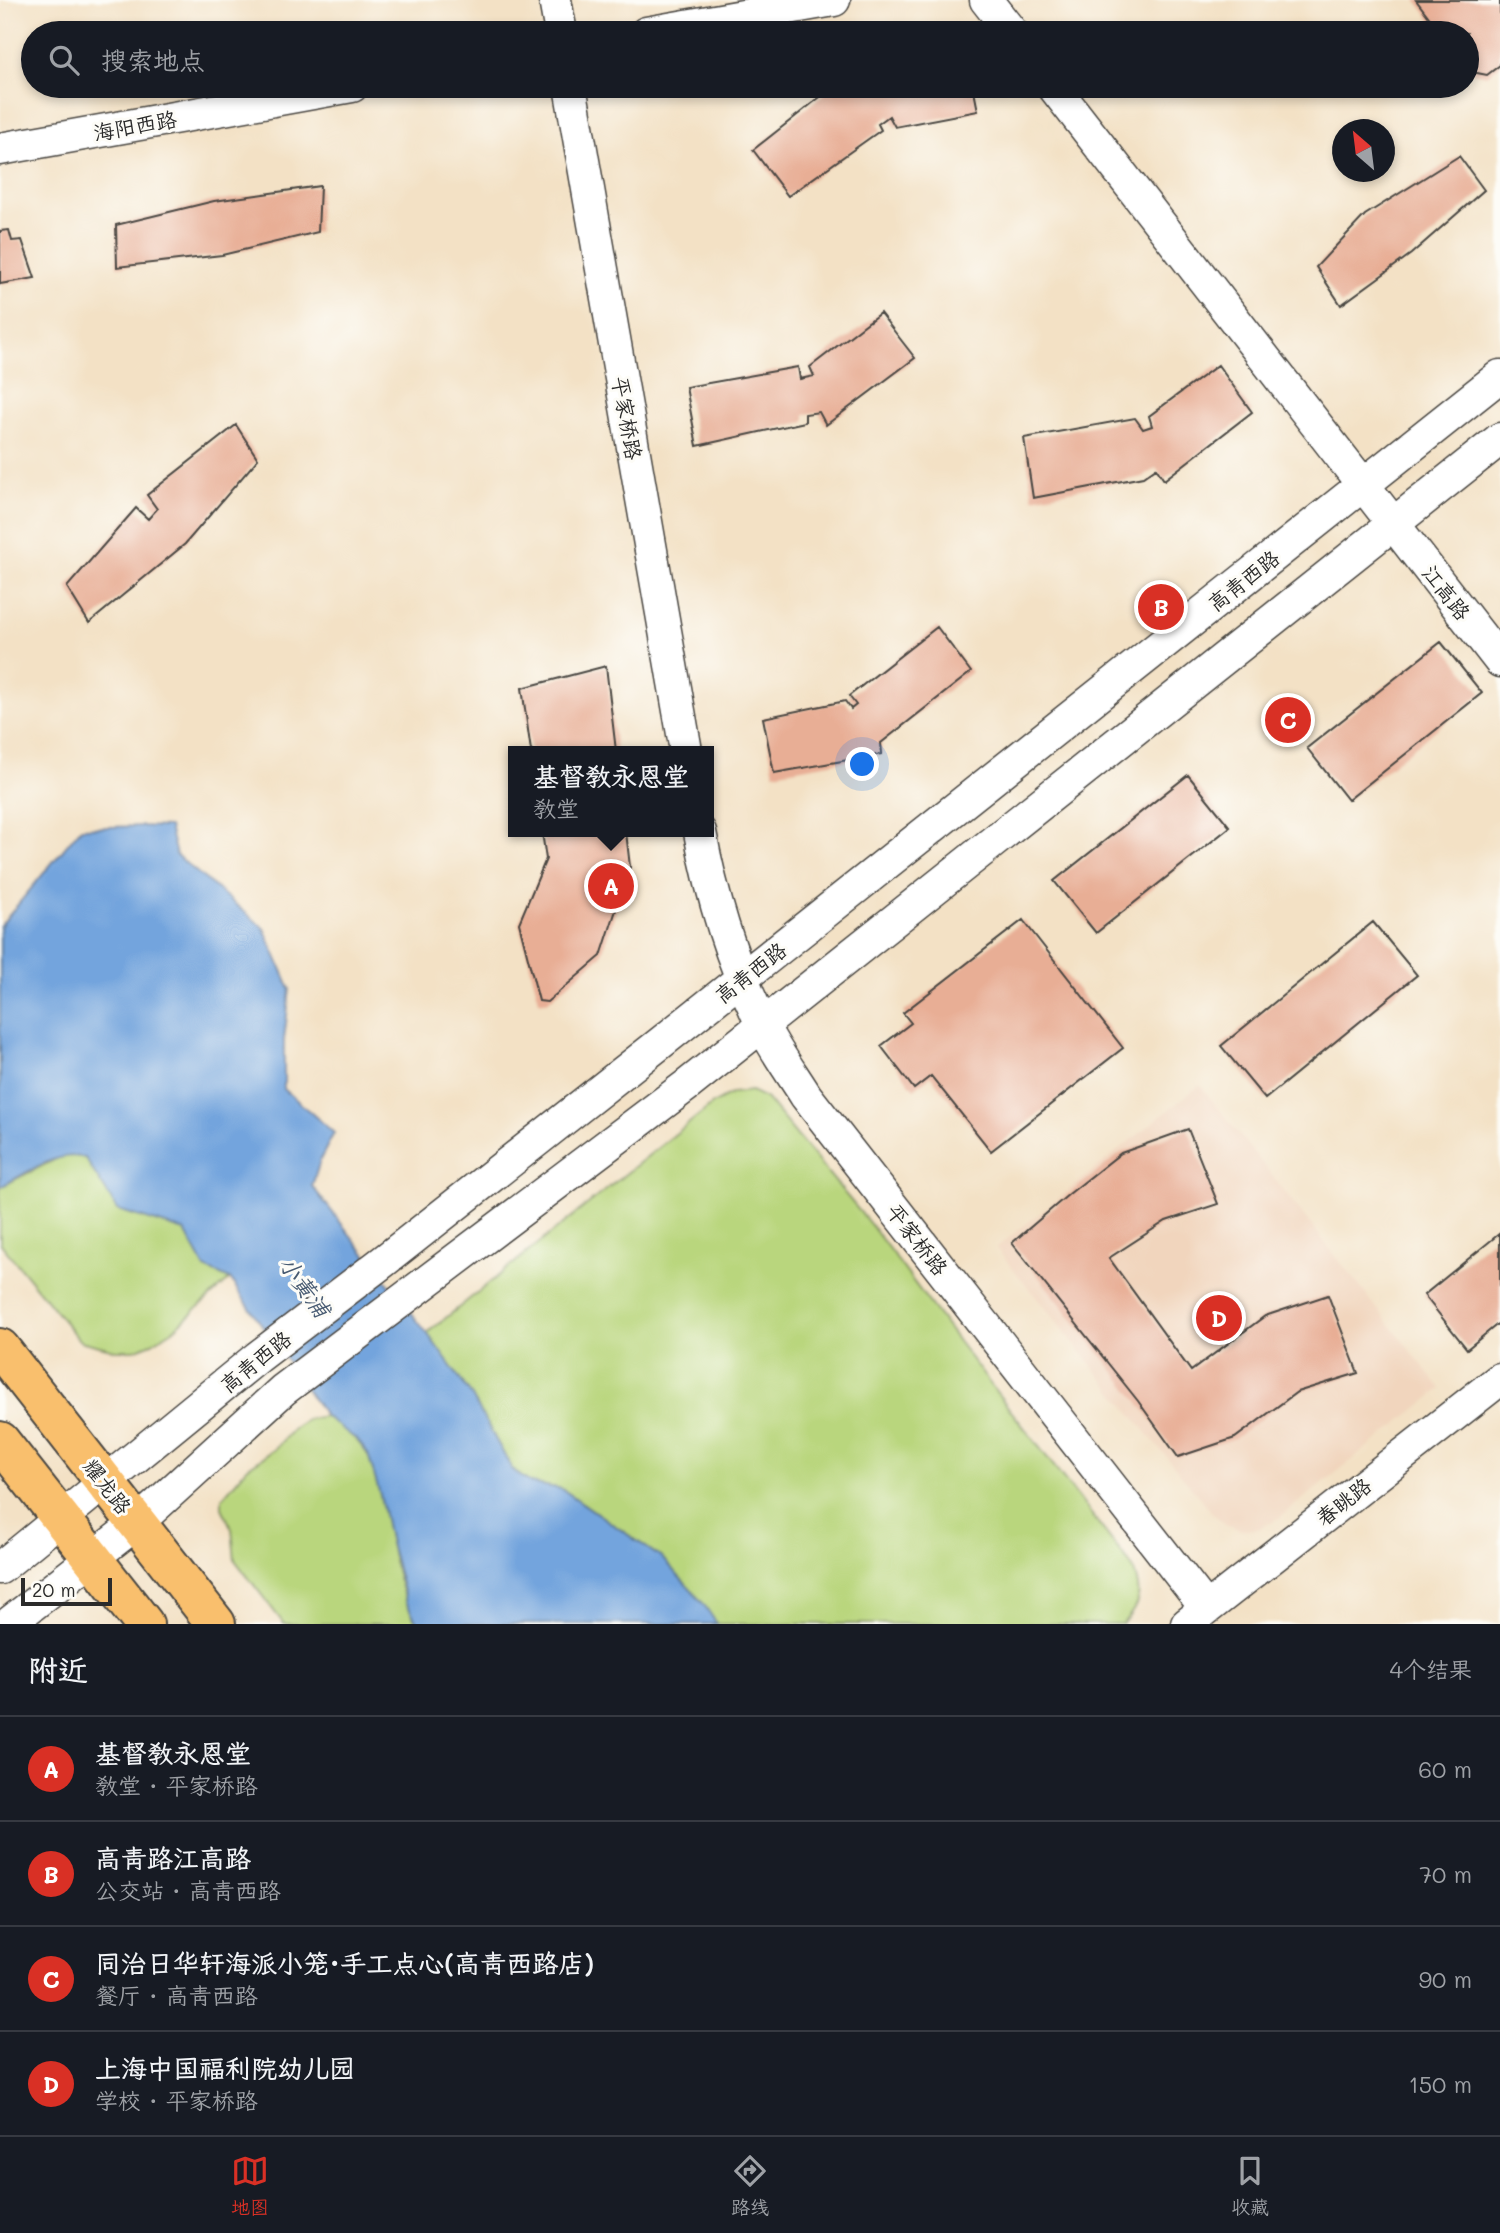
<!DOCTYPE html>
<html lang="zh">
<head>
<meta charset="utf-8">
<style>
  :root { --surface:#171b24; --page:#242831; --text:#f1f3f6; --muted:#9ea1a6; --line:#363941; --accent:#d93025 }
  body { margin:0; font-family:Mali,"LXGW WenKai TC",sans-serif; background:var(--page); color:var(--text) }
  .compass { position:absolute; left:1332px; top:119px; width:63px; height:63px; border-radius:50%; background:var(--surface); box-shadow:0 4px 10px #0003; rotate:332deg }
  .scale { position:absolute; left:21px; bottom:18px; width:91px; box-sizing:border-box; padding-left:7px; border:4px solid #2b2b2b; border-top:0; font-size:19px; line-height:24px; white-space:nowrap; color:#2b2b2b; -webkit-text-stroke:5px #fdfcf7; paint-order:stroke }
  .you { position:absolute; left:863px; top:765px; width:24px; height:24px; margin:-18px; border:5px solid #fff; border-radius:50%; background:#1a73e8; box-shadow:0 0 0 10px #1a73e833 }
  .badge { display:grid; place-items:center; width:46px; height:46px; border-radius:50%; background:var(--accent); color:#fff; font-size:23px; font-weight:700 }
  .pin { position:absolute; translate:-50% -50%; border:4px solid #fff; box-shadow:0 2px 7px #0006 }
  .popup { position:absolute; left:508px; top:746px; width:206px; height:91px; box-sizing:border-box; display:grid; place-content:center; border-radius:0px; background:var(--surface); filter:drop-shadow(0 2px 5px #0005); font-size:23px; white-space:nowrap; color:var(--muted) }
  .popup b { font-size:26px; color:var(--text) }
  .popup::after { content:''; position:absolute; left:50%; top:100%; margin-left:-14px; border:14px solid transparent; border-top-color:var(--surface) }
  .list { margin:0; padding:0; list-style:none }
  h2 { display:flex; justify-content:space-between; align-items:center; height:91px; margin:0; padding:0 28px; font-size:30px }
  h2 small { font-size:23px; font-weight:400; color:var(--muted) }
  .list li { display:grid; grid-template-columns:46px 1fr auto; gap:21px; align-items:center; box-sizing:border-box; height:105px; padding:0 28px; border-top:2px solid var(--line) }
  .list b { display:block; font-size:26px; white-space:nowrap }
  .list p { margin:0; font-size:23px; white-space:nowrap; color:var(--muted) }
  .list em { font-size:23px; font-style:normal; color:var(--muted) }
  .icon { flex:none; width:38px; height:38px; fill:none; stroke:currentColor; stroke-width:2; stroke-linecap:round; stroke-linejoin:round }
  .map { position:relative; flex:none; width:1500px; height:1624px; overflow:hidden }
  .search { position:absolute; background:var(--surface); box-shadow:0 4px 10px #0003; left:21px; right:21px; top:21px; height:77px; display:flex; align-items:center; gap:18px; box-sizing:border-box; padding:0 24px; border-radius:38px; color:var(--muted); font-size:26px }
  .sheet { height:511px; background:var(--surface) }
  nav { display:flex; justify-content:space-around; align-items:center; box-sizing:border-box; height:98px; border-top:2px solid var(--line); background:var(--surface); font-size:19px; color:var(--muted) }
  nav a { display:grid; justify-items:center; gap:4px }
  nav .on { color:var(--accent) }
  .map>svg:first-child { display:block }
  .built { fill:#f1d5bd }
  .green { fill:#b9d67d; stroke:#728054; stroke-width:2 }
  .water { fill:#73a4dd; stroke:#4f6884; stroke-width:2 }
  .building { fill:#e8ae95 }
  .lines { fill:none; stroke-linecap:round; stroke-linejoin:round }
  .minor-casing { stroke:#494642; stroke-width:35 }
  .major-casing { stroke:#494642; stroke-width:42 }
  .minor { stroke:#fff; stroke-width:32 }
  .major { stroke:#f9bf6d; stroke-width:38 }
  .labels { text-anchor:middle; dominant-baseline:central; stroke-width:6; stroke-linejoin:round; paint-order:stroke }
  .street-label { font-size:21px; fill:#2b2b2b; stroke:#fdfcf7 }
  .water-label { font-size:23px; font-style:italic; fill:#485b72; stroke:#fdfcf7 }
</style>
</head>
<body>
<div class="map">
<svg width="1500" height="1624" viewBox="0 0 1500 1624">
  <rect width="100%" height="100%" fill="#fdfcf7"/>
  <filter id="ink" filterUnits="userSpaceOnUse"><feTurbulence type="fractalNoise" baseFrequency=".0143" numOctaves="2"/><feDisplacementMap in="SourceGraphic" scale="14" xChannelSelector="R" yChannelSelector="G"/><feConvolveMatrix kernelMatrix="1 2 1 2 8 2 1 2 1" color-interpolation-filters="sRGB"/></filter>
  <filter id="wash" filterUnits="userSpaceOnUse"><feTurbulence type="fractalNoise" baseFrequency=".00686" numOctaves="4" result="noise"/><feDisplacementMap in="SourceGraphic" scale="28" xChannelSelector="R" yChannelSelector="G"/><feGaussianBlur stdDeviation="1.57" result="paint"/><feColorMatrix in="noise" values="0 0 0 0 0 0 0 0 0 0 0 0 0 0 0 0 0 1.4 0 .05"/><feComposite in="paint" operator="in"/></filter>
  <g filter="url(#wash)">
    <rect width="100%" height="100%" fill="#f3e1c5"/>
    <path class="built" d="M 1200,1085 L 1441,1389 L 1279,1518 L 1258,1529 L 1241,1530 L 1227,1525 L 1213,1514 L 996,1248 Z"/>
    <path class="green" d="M 751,1091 L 766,1098 L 871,1225 L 984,1376 L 1133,1568 C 1142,1592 1141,1605 1122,1624 L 717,1624 L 702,1603 L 663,1559 L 562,1489 L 530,1483 L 512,1469 L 470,1393 L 427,1333 L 714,1103 L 733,1093 Z
      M 75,1155 L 85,1158 L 118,1210 L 185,1231 L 205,1268 L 230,1279 L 173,1330 L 152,1343 L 134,1350 L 115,1350 L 80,1341 L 0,1243 L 0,1187 L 60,1157 Z
      M 325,1416 C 340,1427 356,1436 366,1452 C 372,1460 374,1473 377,1483 C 389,1524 393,1589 418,1624 L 284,1624 L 235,1560 L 232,1529 L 222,1508 L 222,1498 L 247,1468 L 275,1449 L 294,1428 L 308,1419 Z"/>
    <path class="water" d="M 139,826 L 169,827 L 176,855 L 264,928 L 290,989 L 284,1040 L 284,1089 L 334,1133 L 321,1158 L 312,1186 L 427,1333 L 470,1393 L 512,1469 L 530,1483 L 562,1489 L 663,1559 L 703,1603 L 717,1624 L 418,1624 L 406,1602 L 389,1539 L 380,1495 L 368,1454 L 357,1440 L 325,1416 L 230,1279 L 205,1268 L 185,1231 L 118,1210 L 85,1158 C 57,1149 24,1175 0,1187 L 0,926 L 81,828 Z"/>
    <g id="blocks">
      <path class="building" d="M 1416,0 L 1500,0 L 1500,65 L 1487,75 L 1472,72 L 1467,66 L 1467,33 L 1441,33 Z
        M 834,86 L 845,86 L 848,91 L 856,86 L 973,86 L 978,111 L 895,127 L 889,116 L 878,124 L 881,130 L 788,196 L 753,150 Z
        M 1459,156 L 1484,190 L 1411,254 L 1341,305 L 1316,267 L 1365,215 Z
        M 320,186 L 318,232 L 222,255 L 117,267 L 116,225 L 214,201 Z
        M 9,230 L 12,241 L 22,240 L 35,278 L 0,284 L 0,231 Z
        M 880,313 L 915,358 L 826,425 L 819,412 L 805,414 L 805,422 L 697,446 L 686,387 L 798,367 L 800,379 L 814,376 L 810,367 Z
        M 1218,365 L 1252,412 L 1164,480 L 1156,468 L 1143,477 L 1033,498 L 1024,438 L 1135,418 L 1143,429 L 1152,426 L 1149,416 Z
        M 236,425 L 258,459 L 185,544 L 89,623 L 67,587 L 136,508 L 148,519 L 157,509 L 147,495 Z
        M 937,627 L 971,672 L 881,743 L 882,754 L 774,773 L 763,718 L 845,701 L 851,709 L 856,705 L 849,696 Z
        M 1441,642 L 1482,693 L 1348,800 L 1307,748 Z
        M 606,666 L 616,751 L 531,751 L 522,688 Z
        M 1188,775 L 1230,827 L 1096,933 L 1054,881 Z
        M 542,832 L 626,832 L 630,867 L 601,956 L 547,1002 L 539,1001 L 519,923 L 546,859 Z
        M 1023,920 L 1123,1048 L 991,1151 L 931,1076 L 914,1089 L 881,1046 L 911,1023 L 903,1013 Z
        M 1373,922 L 1417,975 L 1265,1099 L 1221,1046 Z
        M 1188,1129 L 1218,1204 L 1166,1221 L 1109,1258 L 1191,1371 L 1265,1316 L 1328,1295 L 1358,1373 L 1297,1392 L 1235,1438 L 1178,1457 L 1138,1401 L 1012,1243 L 1069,1194 L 1121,1153 Z
        M 1500,1233 L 1500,1322 L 1467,1349 L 1424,1295 Z"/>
    </g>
  </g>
  <g filter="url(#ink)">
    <use href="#blocks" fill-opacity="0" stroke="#494642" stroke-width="2"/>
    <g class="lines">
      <g class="minor-casing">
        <path id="minor" d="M 555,0 L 561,33
          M 986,0 L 1012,33
          M 646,33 L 834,0
          M 570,86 L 686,751
          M 1053,86 L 1500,661
          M 0,149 L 352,86
          M 700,832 C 712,898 732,962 761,1022 C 773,1048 791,1072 806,1096 L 1206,1608
          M 0,1568 L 258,1357 L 384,1261 L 658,1045 L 1500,376
          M 8,1624 L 137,1523 L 283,1390 L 686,1086 L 1500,439
          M 1187,1624 L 1500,1379"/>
      </g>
      <g class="major-casing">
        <path id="major" d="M 0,1348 L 216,1624
          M 0,1441 L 144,1624"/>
      </g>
      <use href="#minor" class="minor"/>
      <use href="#major" class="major"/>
    </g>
  </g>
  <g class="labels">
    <g class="street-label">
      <text transform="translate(135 125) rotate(-10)">海阳西路</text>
      <text transform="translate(628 418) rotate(80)">平家桥路</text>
      <text transform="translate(1243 580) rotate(-38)">高青西路</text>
      <text transform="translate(1447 592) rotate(52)">江高路</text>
      <text transform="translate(750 972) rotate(-38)">高青西路</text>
      <text transform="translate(918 1239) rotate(52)">平家桥路</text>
      <text transform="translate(255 1361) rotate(-39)">高青西路</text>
      <text transform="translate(108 1486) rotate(52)">耀龙路</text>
      <text transform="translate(1343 1501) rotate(-38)">春眺路</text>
    </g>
    <g class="water-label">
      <text transform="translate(305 1286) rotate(54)">小黄浦</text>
    </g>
  </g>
</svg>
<svg class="compass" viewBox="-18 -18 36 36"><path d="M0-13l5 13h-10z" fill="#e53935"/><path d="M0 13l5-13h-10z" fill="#9ea1a6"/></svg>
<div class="scale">20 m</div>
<div class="you"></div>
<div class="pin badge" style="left:611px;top:886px">A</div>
<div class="popup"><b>基督教永恩堂</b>教堂</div>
<div class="pin badge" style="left:1161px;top:607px">B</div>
<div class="pin badge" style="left:1288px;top:720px">C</div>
<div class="pin badge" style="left:1219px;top:1318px">D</div>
<div class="search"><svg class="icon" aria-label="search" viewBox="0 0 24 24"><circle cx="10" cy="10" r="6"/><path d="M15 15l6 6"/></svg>搜索地点</div>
</div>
<section class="sheet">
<h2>附近<small>4个结果</small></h2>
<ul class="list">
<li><span class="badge">A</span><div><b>基督教永恩堂</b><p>教堂 · 平家桥路</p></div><em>60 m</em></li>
<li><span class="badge">B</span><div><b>高青路江高路</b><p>公交站 · 高青西路</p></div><em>70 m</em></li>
<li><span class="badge">C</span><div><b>同治日华轩海派小笼·手工点心(高青西路店)</b><p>餐厅 · 高青西路</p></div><em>90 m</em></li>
<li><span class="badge">D</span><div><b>上海中国福利院幼儿园</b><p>学校 · 平家桥路</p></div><em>150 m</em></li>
</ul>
</section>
<nav>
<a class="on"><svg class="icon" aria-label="map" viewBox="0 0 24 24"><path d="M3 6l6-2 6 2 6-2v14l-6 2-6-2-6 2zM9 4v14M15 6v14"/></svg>地图</a>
<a><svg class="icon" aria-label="directions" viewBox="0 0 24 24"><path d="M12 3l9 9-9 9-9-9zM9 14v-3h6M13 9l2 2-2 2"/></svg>路线</a>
<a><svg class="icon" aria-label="saved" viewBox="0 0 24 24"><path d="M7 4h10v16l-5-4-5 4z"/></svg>收藏</a>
</nav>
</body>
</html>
